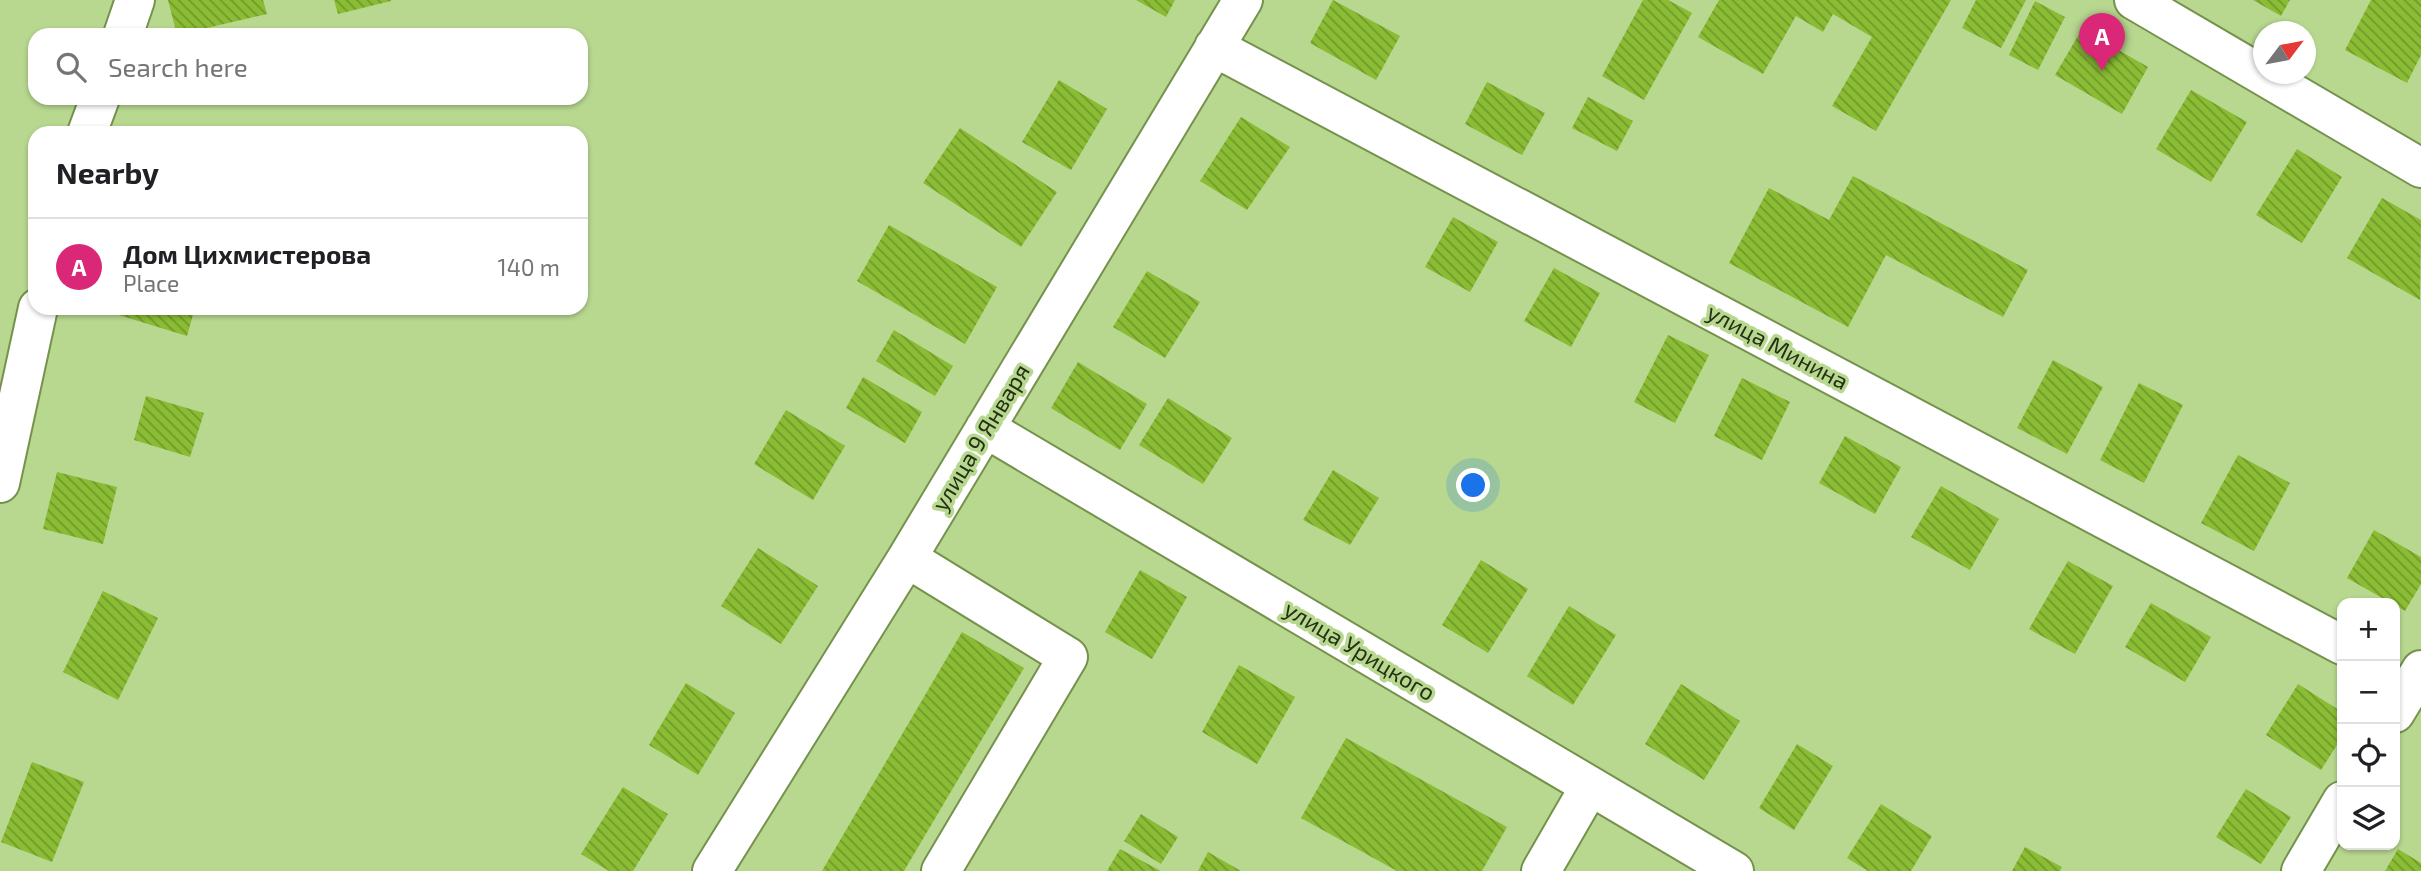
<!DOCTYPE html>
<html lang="en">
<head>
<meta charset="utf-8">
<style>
  :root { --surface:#fff; --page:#f2f2f2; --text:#202124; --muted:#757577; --line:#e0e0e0; --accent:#db2777 }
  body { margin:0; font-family:"Exo 2",sans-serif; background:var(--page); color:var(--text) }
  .controls { position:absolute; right:21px; bottom:21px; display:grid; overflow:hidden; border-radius:14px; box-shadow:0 2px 5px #0004 }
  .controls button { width:63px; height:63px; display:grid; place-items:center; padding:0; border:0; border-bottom:2px solid var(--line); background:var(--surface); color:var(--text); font:35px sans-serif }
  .compass { position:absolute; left:2253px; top:21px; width:63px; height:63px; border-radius:50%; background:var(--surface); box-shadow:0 2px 5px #0004; rotate:58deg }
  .you { position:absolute; left:1474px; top:486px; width:24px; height:24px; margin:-18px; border:5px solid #fff; border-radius:50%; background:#1a73e8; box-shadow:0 0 0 10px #1a73e833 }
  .badge { display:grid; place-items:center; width:46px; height:46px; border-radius:50%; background:var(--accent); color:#fff; font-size:23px; font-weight:700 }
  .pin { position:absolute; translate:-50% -58px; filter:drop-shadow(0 2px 4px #0008) }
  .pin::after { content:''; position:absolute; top:37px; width:24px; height:21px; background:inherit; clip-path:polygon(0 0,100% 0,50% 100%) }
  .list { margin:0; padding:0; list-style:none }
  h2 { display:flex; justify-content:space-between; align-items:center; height:91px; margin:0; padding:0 28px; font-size:30px }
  h2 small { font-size:23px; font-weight:400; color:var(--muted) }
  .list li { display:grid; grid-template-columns:46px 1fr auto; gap:21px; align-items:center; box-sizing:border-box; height:98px; padding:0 28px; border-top:2px solid var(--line) }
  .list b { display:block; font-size:26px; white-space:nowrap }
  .list p { margin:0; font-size:23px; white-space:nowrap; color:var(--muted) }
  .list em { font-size:23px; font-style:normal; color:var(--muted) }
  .icon { flex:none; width:38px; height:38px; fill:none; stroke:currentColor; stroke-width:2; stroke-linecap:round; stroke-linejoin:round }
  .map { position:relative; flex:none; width:2421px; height:871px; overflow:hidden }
  .search { position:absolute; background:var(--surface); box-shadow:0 2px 5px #0004; left:28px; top:28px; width:560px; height:77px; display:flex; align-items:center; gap:18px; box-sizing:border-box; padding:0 24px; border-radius:21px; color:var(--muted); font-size:26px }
  .panel { position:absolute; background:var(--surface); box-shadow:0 2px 5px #0004; left:28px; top:126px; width:560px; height:189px; border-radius:21px }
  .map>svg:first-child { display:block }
  .building { fill:url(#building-back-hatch) }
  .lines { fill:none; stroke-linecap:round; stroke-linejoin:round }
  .minor-casing { stroke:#75924d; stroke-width:42 }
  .minor { stroke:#fff; stroke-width:38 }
  .labels { text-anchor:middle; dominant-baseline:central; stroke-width:7; stroke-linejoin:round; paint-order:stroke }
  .street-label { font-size:23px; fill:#253114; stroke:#b8d890 }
</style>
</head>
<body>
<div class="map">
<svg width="2421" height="871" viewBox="0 0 2421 871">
  <defs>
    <pattern id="building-back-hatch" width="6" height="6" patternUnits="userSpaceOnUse" patternTransform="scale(1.75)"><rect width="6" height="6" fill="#8abc34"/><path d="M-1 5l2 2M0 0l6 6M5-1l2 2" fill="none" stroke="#71992b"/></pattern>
  </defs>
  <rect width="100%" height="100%" fill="#b8d890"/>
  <path class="building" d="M 168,0 L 263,0 L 267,14 L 177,35 Z
    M 334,0 L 391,0 L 391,1 L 338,14 Z
    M 1136,0 L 1175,0 L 1166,17 Z
    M 1333,0 L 1400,36 L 1376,80 L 1310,43 Z
    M 1643,0 L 1668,0 L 1692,13 L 1644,100 L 1602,76 Z
    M 1719,0 L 1951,0 L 1876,131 L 1832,106 L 1872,37 L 1833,14 L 1823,32 L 1796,16 L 1763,74 L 1698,37 Z
    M 1976,0 L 2026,0 L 2001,48 L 1962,28 Z
    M 2253,0 L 2290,0 L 2281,16 Z
    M 2371,0 L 2421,0 L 2421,55 L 2407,83 L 2345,50 Z
    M 2035,1 L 2065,17 L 2038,70 L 2009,55 Z
    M 2082,29 L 2148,67 L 2122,114 L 2055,75 Z
    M 1059,80 L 1107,109 L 1071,170 L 1022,142 Z
    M 1487,82 L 1545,113 L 1522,155 L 1465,124 Z
    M 2191,90 L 2247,122 L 2211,182 L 2156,149 Z
    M 1588,97 L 1633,121 L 1617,151 L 1572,128 Z
    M 1241,117 L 1290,147 L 1247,210 L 1200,181 Z
    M 960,128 L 1057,192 L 1021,247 L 923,183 Z
    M 2297,149 L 2342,177 L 2302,243 L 2256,215 Z
    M 1853,176 L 2028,270 L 2003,317 L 1886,255 L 1848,327 L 1729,263 L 1769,188 L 1829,220 Z
    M 2382,198 L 2421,220 L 2420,300 L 2347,258 Z
    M 1453,217 L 1498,242 L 1470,292 L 1425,267 Z
    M 889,225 L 997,287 L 965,344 L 857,281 Z
    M 1554,268 L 1600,293 L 1571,347 L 1524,321 Z
    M 1147,271 L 1200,302 L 1165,358 L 1113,327 Z
    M 96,308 L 195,308 L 187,336 Z
    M 894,330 L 953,366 L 935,396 L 876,361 Z
    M 1668,335 L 1709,355 L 1675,423 L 1634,402 Z
    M 2053,360 L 2103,387 L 2067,454 L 2017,428 Z
    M 1078,362 L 1147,404 L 1120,450 L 1051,408 Z
    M 863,377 L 922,412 L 905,443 L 846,408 Z
    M 1742,378 L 1790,402 L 1762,460 L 1714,436 Z
    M 2139,383 L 2183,405 L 2144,483 L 2100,460 Z
    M 146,396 L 204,413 L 190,457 L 134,440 Z
    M 1168,398 L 1232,438 L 1203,484 L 1139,445 Z
    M 786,410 L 845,446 L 813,500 L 754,464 Z
    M 1845,436 L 1901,467 L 1875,514 L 1819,483 Z
    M 2238,455 L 2290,483 L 2254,551 L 2201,523 Z
    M 1333,470 L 1379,498 L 1350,545 L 1303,520 Z
    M 57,472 L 117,487 L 103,544 L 43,529 Z
    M 1941,486 L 1999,519 L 1970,570 L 1911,537 Z
    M 2374,530 L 2421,557 L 2421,584 L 2405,611 L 2347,578 Z
    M 758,548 L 818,586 L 781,644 L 721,606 Z
    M 1481,560 L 1528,589 L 1488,653 L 1442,625 Z
    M 2068,561 L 2113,586 L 2075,654 L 2029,629 Z
    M 1140,570 L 1187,597 L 1152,659 L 1105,632 Z
    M 103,591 L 158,618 L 118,700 L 63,672 Z
    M 2151,603 L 2211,637 L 2185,682 L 2125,647 Z
    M 1569,606 L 1616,635 L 1573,705 L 1527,676 Z
    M 962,632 L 1024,668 L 904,871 L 822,871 Z
    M 1239,665 L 1295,697 L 1257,764 L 1202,732 Z
    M 686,683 L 735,713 L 698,775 L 649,745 Z
    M 1681,684 L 1740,721 L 1704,780 L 1645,744 Z
    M 2298,684 L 2342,712 L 2342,737 L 2321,770 L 2266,735 Z
    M 1346,738 L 1507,827 L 1482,871 L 1397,871 L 1301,818 Z
    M 1797,744 L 1833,766 L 1794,830 L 1759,808 Z
    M 32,762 L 84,782 L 52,862 L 1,842 Z
    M 623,787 L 668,814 L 633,871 L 609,871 L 581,854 Z
    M 2246,789 L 2291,817 L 2261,864 L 2216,837 Z
    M 1881,804 L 1932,836 L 1911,871 L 1868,871 L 1847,858 Z
    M 1141,814 L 1178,837 L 1161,864 L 1124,841 Z
    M 2025,847 L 2062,867 L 2060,871 L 2012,871 Z
    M 1120,849 L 1161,871 L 1107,871 Z
    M 2398,849 L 2421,863 L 2421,871 L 2385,871 Z
    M 1208,852 L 1241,871 L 1198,871 Z"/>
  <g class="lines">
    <g class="minor-casing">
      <path id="minor" d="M 2134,0 L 2421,168
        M 123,35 L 135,0
        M 1214,47 L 2342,645
        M 87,133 L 100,98
        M 985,428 L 1734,871
        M 0,483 L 38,308
        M 907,558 L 1068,657 L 941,871
        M 2395,713 L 2421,670
        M 712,871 L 907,558 L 1243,0
        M 1541,871 L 1590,786
        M 2301,871 L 2342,801"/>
    </g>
    <use href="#minor" class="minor"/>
  </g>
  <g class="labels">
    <g class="street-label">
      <text transform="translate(1778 346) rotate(28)">улица Минина</text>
      <text transform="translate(980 437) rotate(-59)">улица 9 Января</text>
      <text transform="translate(1360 650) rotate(31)">улица Урицкого</text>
    </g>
  </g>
</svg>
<div class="controls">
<button>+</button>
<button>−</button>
<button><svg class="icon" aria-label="locate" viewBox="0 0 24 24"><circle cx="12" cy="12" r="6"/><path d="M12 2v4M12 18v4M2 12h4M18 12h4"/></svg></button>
<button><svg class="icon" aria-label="layers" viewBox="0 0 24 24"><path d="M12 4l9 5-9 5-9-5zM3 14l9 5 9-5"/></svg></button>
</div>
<svg class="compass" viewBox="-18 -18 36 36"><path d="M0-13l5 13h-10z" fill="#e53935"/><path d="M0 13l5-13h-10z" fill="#757577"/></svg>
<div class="you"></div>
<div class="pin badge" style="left:2102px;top:71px">A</div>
<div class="search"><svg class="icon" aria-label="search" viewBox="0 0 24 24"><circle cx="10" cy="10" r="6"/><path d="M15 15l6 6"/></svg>Search here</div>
<section class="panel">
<h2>Nearby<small></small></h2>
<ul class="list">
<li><span class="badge">A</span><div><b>Дом Цихмистерова</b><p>Place</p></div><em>140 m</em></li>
</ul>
</section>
</div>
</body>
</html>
